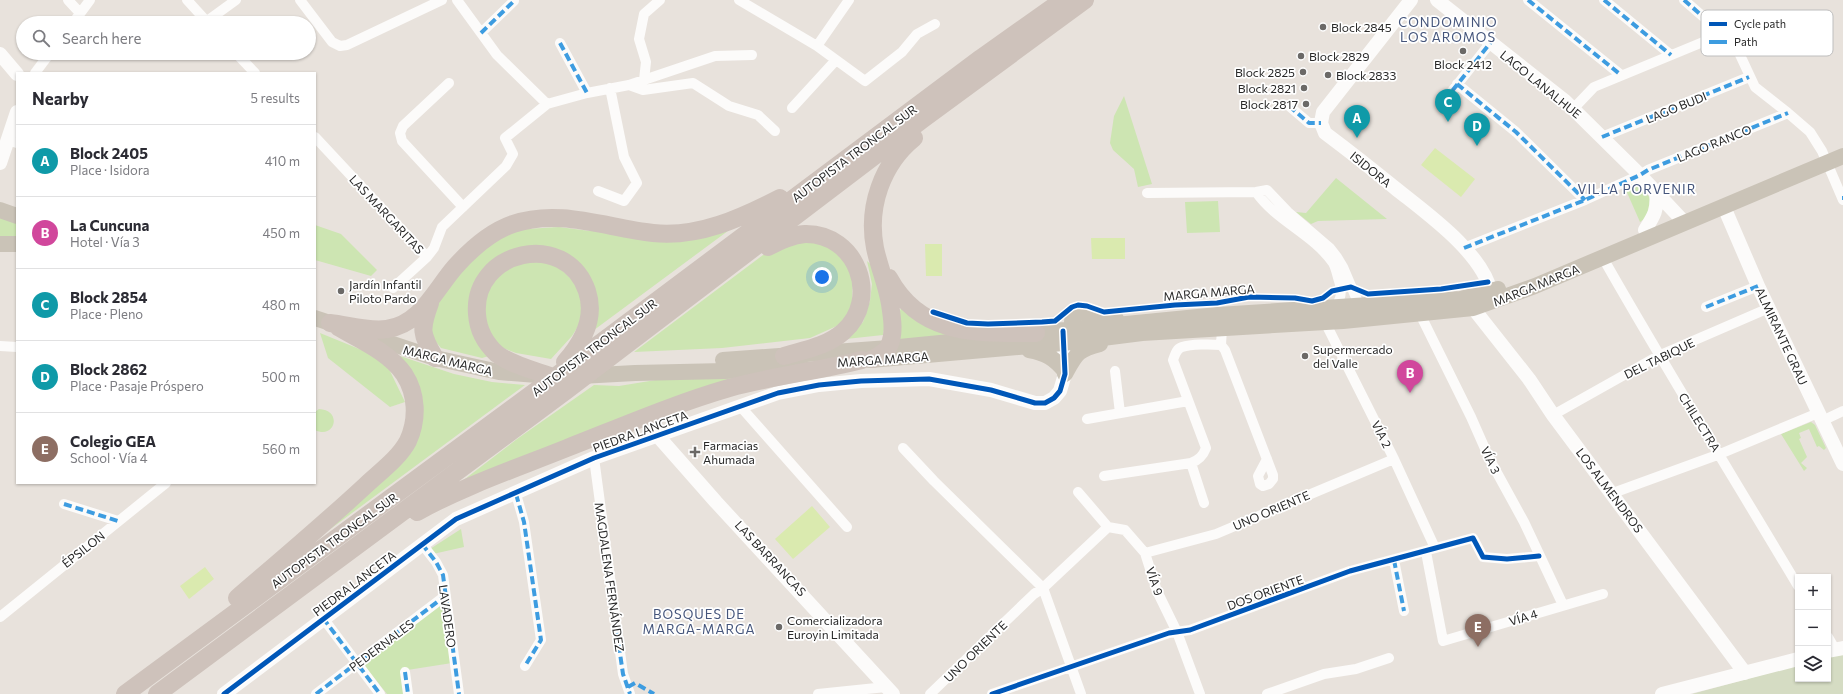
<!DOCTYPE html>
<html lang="en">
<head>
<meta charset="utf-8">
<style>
  :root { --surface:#fff; --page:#f2f2f3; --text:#2b2b33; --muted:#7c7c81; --line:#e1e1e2; --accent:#2563eb }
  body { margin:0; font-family:Commissioner,sans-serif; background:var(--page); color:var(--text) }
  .controls { position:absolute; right:12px; bottom:12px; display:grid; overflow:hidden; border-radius:0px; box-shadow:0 1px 3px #0004 }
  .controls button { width:36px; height:36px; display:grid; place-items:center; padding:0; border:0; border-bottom:1px solid var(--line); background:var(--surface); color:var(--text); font:20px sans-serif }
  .you { position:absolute; left:822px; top:277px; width:14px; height:14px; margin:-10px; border:3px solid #fff; border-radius:50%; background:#1a73e8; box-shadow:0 0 0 6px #1a73e833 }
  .badge { display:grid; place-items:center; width:26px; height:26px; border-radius:50%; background:var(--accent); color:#fff; font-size:13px; font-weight:700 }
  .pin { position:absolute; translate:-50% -33px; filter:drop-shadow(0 1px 2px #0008) }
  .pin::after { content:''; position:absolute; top:21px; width:14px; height:12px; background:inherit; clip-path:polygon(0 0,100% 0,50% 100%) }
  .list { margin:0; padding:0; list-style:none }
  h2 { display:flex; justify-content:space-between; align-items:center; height:52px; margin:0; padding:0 16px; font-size:17px }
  h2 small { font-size:13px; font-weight:400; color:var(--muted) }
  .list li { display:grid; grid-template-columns:26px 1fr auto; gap:12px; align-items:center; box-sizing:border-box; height:72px; padding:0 16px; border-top:1px solid var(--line) }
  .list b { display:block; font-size:15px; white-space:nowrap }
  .list p { margin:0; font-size:13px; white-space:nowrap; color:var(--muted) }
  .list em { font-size:13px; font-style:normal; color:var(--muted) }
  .icon { flex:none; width:22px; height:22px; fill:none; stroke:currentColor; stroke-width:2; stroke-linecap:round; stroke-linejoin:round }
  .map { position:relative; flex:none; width:1843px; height:694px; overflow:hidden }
  .search { position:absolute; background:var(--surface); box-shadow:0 1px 3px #0004; left:16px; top:16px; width:300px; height:44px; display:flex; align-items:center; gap:10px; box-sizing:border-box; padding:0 14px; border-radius:22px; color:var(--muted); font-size:15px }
  .panel { position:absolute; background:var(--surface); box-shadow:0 1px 3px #0004; left:16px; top:72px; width:300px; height:412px; border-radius:0px }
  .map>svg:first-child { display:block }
  .green { fill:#cde5b2 }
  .cemetery { fill:#d5dcc3 }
  .pitch { fill:#daeaaf }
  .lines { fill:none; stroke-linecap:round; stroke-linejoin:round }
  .street { stroke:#fcfbfa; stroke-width:10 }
  .secondary { stroke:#fcfbfa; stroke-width:14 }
  .primary { stroke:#cac3b7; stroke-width:16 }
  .highway { stroke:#cec2bb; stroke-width:18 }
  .quiet { stroke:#3d9ce0; stroke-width:4; stroke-dasharray:8 4; stroke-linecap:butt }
  .cycleway-casing { stroke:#fff; stroke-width:8 }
  .cycleway { stroke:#0057b8; stroke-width:5 }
  .poi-dot { fill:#6b6967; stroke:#fff; stroke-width:1.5 }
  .labels { text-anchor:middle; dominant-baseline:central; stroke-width:3.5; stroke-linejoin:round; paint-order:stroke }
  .poi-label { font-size:12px; fill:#282828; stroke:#fff; text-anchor:start }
  .street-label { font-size:12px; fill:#282828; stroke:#fff }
  .neighbourhood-label { font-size:13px; letter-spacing:1px; fill:#45557b; stroke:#fff }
  .key { fill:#fff; stroke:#bebebe; stroke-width:1 }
  .key-label { font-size:11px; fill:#282828 }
</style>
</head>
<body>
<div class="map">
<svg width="1843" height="694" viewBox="0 0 1843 694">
  <rect width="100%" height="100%" fill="#e8e2dc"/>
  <path class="green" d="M 1124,96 L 1152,184 L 1138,187 L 1134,169 L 1113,150 L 1110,143 L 1114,116 Z
    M 1336,178 L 1387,219 L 1318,221 L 1311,224 L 1296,212 L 1306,213 Z
    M 1636,182 L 1651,199 L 1647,217 L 1640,222 L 1625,188 Z
    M 1218,201 L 1220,232 L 1187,233 L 1185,202 Z
    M 0,215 L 17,220 L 17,237 L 0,238 Z
    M 740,222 L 590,333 L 594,293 L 550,250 L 479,281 L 489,356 L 482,358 L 441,348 L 432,337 L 429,328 L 436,303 L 458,272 L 501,235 L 526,229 L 559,227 L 590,231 Z
    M 315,225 L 341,234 L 377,270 L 371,276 L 315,260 Z
    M 794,242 L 818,243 L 839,251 L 853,269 L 852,310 L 839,325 L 810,338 L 722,348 L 634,352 L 763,255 Z
    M 550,259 L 583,290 L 584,317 L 572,336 L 551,359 L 516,353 L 503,348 L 487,335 L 481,318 L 490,278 L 505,264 Z
    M 867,261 L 879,272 L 887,312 L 883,335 L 846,339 L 863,322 L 870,301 L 872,284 Z
    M 902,306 L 954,336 L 899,340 L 899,313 Z
    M 320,333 L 374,355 L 389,369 L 405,402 L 390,407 L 328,358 Z
    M 400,356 L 454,374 L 492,382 L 525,385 L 329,530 L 413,448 Z
    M 759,375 L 461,482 L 517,439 L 594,385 L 619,386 L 662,379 Z
    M 319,409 C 343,410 335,440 315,430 L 315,412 Z
    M 1811,422 L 1815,425 L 1826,448 L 1824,450 L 1819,446 L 1817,447 L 1809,429 L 1799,433 L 1801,438 L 1799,439 L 1807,457 L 1801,463 L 1807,468 L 1804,471 L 1781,434 Z
    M 461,529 L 464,547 L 433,554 L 430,549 Z
    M 442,602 L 452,663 L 401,671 L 405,694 L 387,694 L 363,664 Z"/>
  <path class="cemetery" d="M 1843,653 L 1843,694 L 1692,694 L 1798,665 L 1798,679 L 1828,679 L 1828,657 Z"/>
  <path class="pitch" d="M 1435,148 L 1475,179 L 1461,197 L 1421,165 Z
    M 1091,238 L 1125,238 L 1125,259 L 1092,259 Z
    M 925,244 L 942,244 L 942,276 L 926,276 Z
    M 812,506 L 830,527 L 793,559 L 775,539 Z
    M 205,567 L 214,579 L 189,599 L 180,586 Z"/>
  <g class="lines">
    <path class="street" d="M 68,0 L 80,13
      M 187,0 L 208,23
      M 300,0 L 332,42 L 340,46 L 347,45 L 442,0
      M 457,0 L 497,55 L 547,104
      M 739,0 L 817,46 L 865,81 L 902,52 L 917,34 L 935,24
      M 1528,0 L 1621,75
      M 1604,0 L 1671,55
      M 1684,0 L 1715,27 L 1720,35
      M 207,21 L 236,0
      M 73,23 L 90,0
      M 481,33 L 514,1
      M 560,43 L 587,93
      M 817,46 L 849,0
      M 236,53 L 255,73
      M 35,73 L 50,53
      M 644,80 L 646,62 L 639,39 L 644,14 L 660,0
      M 449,83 L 403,126 L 400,133 L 402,141 L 463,207
      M 1457,84 L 1516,132 L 1585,200
      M 629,85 L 643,90 L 693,83 L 729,106 L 758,115 L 775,131
      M 1445,100 L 1491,42
      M 1289,106 L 1309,123 L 1321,123
      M 792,108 L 836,60
      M 1574,108 L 1594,87 L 1720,35 L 1734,42 L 1755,87 L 1788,113 L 1810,132 L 1822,151 L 1843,200
      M 315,137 L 427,257
      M 1602,137 L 1749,77
      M 7,140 L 17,143
      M 598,191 L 624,201 L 637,183 L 624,157 L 610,88
      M 1256,192 C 1276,221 1313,234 1333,263 C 1336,268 1337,275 1339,281 C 1343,292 1341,300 1334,309
      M 1147,193 L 1256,192 L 1267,190 L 1288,212 L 1330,248 L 1337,257 L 1343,267 L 1360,307 L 1357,310
      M 1464,248 L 1585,200 L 1640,175 L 1648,170 L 1788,113
      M 1603,258 C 1666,369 1733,477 1798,586
      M 393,288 L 427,257 L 434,248 L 442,227 L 506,166 L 513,154 L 505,138 L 547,104 L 587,93 L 629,85 L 715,56 L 752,55
      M 1706,307 L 1758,286
      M 1420,314 L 1471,417 L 1490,460 L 1524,522 L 1563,605
      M 1325,322 L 1394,459 L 1435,548
      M 1222,328 L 1221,345 L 1225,350 L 1273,475 L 1273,479 L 1269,484 L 1263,486 L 1260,484 L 1258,476 L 1267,459
      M 0,346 L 17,347
      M 1115,371 L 1120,413
      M 740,406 L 847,527
      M 1553,415 L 1658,356 L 1769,308
      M 1087,419 L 1188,401
      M 1822,421 L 1843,411
      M 903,448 L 934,481 L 1043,588 L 1081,694
      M 594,458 L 623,674 L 630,694
      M 1191,463 L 1204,503
      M 1104,476 L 1191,463 C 1199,460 1203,456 1206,448 L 1173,360 C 1175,355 1176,349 1182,347 C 1191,344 1211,344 1221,345
      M 1078,492 L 1108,527 L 1125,530 L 1145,553 L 1157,591 L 1177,632 L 1200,694
      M 1613,493 L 1720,454 L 1818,413
      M 516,494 L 524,522 L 541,640 L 525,666
      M 64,504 L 118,521
      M 422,544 L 436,562 L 443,575 L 459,694
      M 1426,552 L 1443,641 L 1603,594
      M 1145,553 L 1216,534 L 1394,459
      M 1394,560 L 1404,611
      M 0,617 L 166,483
      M 323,618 L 380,694
      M 1828,637 L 1835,649
      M 405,672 L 408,694
      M 316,694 L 445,596
      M 818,694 L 886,687
      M 930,694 L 1034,594 L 1043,588 L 1108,527
      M 992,694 L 1169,633 L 1190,630 L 1350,571 L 1473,538 L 1483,557 L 1507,559 L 1539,556
      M 1267,694 L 1324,674 L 1356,669 L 1389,658"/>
    <path class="secondary" d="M 1411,0 L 1323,112 L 1321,123 L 1325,133 C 1349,151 1372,169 1395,188 C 1426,213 1482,252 1491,292
      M 1437,0 L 1565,101 L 1640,175 L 1685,223
      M 0,54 L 17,74
      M 0,163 L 17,112
      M 1724,207 L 1758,286 L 1843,464
      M 1645,230 C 1654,216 1658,210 1656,192
      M 1473,308 L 1529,379 L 1553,415 L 1745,673
      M 657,435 L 716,502 L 893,694
      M 1828,651 L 1843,648
      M 224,694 L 456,519 L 594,458 L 778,393 L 819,385 L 861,381 L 929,379 L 991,390 L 1035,403 L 1045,403 L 1054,398 L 1060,391 L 1065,374 L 1063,333
      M 1662,694 L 1798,659"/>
    <path class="primary" d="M 0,210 L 17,216
      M 0,244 L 17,244
      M 315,318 L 435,358 L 499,372 L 537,375
      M 1024,334 L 1218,315 L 1461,299 L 1498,289
      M 1076,339 C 1072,330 1069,320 1076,313 L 1081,312 L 1116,319
      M 1029,350 C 1046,353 1054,358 1065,371
      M 723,360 L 889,348 L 991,338
      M 870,360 L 1063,343 L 1142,333 L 1343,321 L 1473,308 L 1535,286 L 1843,156
      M 1065,374 C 1076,354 1077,350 1100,344
      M 580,376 L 635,373 L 725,371 L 803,365"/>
    <path class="highway" d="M 768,247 C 780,241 792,235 805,234 C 857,233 881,299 843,332 C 827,346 804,350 784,356
      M 889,278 C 921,337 978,333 1036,333
      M 430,303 C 420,330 421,334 435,358
      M 330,323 C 348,325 369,332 387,329 C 421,324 435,290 455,267 C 471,249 490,232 513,224 C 559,208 607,228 653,233 C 698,238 741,218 780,198
      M 873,359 C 878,356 887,351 889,346 C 895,333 892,317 890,304 C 887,285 879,267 875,248 C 867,207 882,164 914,138
      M 550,376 C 533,370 512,365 497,354 C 486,344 478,330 477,314 C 472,250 566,229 587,291 C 596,318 583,342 565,362
      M 417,512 C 464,486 517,468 567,448 C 621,427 674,404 729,388 C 773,376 818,371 862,360
      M 237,598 C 280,561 324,524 366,485 C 381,471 399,458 408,441 C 418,419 417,394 404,374 C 389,352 360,340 338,327
      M 125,694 L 575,362 L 981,58 L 1063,0
      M 157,694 L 567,390 L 923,119 L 1085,0"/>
    <path class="quiet" d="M 1528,0 L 1621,75
      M 1604,0 L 1671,55
      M 1684,0 L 1715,27 L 1720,35
      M 481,33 L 514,1
      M 560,43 L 587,93
      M 1457,84 L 1516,132 L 1585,200
      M 1445,100 L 1491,42
      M 1289,106 L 1309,123 L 1321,123
      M 1602,137 L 1749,77
      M 1842,198 L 1843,198
      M 1464,248 L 1585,200 L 1640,175 L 1648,170 L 1788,113
      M 1706,307 L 1758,286
      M 516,494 L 524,522 L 541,640 L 525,666
      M 64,504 L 118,521
      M 422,544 L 436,562 L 443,575 L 459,694
      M 1394,560 L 1404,611
      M 323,618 L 380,694
      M 617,633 L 623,674 L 630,694
      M 405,672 L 408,694
      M 628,687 L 635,683 L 654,694
      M 316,694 L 445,596"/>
    <g class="cycleway-casing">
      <path id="cycleway" d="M 933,312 L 967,323 L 988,324 L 1042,322 L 1055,321 L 1072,307 L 1078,305 L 1087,306 L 1104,312 L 1175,305 L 1217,303 L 1249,297 L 1295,298 L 1312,301 L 1323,298 L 1332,291 L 1351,287 L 1368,294 L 1441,289 L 1488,282
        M 224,694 L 456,519 L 594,458 L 778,393 L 819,385 L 861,381 L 929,379 L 991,390 L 1035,403 L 1045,403 L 1054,398 L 1060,391 L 1065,374 L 1063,331
        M 992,694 L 1169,633 L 1190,630 L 1350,571 L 1473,538 L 1483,557 L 1507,559 L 1539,556"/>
    </g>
    <use href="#cycleway" class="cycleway"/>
  </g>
  <g class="poi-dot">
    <circle cx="1323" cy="27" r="4"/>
    <circle cx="1463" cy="51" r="4"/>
    <circle cx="1301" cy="56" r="4"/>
    <circle cx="1303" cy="72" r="4"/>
    <circle cx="1328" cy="75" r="4"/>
    <circle cx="1304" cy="88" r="4"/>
    <circle cx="1306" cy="104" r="4"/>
    <circle cx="341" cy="291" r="4"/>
    <circle cx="1305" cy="356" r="4"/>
    <path d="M693 446h4v4h4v4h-4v4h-4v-4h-4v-4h4z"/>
    <circle cx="779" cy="627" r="4"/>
  </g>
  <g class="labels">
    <g class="poi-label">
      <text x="1331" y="27">Block 2845</text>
      <text x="1309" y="56">Block 2829</text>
      <text x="1463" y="64" text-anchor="middle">Block 2412</text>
      <text x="1295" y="72" text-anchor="end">Block 2825</text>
      <text x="1336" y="75">Block 2833</text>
      <text x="1296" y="88" text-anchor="end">Block 2821</text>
      <text x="1298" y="104" text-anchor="end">Block 2817</text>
      <text x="349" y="284">Jardín Infantil<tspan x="349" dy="14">Piloto Pardo</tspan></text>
      <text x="1313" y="349">Supermercado<tspan x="1313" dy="14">del Valle</tspan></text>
      <text x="703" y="445">Farmacias<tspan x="703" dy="14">Ahumada</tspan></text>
      <text x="787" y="620">Comercializadora<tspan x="787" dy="14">Euroyin Limitada</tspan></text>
    </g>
    <g class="street-label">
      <text transform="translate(1541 84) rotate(39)">LAGO LANALHUE</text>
      <text transform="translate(1676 107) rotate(-22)">LAGO BUDI</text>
      <text transform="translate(1714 143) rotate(-22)">LAGO RANCO</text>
      <text transform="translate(854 153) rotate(-37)">AUTOPISTA TRONCAL SUR</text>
      <text transform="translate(1371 169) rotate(39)">ISIDORA</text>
      <text transform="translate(387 214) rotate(47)">LAS MARGARITAS</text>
      <text transform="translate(1536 285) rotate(-22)">MARGA MARGA</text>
      <text transform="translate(1209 292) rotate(-5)">MARGA MARGA</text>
      <text transform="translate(1782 336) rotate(65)">ALMIRANTE GRAU</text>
      <text transform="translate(594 347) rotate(-37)">AUTOPISTA TRONCAL SUR</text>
      <text transform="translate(1659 358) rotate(-26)">DEL TABIQUE</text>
      <text transform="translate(883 359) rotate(-4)">MARGA MARGA</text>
      <text transform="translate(448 360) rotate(14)">MARGA MARGA</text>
      <text transform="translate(1700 422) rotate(58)">CHILECTRA</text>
      <text transform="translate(640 431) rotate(-20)">PIEDRA LANCETA</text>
      <text transform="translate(1382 434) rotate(63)">VÍA 2</text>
      <text transform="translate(1491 460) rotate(64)">VÍA 3</text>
      <text transform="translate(1610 490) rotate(53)">LOS ALMENDROS</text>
      <text transform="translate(1271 510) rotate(-23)">UNO ORIENTE</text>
      <text transform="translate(334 540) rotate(-36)">AUTOPISTA TRONCAL SUR</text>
      <text transform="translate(83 549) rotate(-38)">ÉPSILON</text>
      <text transform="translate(771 558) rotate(47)">LAS BARRANCAS</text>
      <text transform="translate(610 577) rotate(82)">MAGDALENA FERNÁNDEZ</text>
      <text transform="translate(1155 581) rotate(71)">VÍA 9</text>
      <text transform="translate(354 583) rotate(-37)">PIEDRA LANCETA</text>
      <text transform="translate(1265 592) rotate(-20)">DOS ORIENTE</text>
      <text transform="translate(448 616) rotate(82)">LAVADERO</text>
      <text transform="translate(1523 617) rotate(-17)">VÍA 4</text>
      <text transform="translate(381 645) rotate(-37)">PEDERNALES</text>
      <text transform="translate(975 651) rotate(-44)">UNO ORIENTE</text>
    </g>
    <g class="neighbourhood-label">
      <text x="1448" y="22">CONDOMINIO<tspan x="1448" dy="15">LOS AROMOS</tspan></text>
      <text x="1637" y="189">VILLA PORVENIR</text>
      <text x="699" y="614">BOSQUES DE<tspan x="699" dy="15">MARGA-MARGA</tspan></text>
    </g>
  </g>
  <rect x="1701" y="10" width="132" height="46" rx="6" class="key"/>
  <rect x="1709" y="22" width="18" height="4" fill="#0057b8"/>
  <rect x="1709" y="40" width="18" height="4" fill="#3d9ce0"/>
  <g class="key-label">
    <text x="1734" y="28">Cycle path</text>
    <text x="1734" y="46">Path</text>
  </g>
</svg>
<div class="controls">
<button>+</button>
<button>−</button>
<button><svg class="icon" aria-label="layers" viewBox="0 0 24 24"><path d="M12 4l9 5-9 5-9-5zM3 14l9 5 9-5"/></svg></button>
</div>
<div class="you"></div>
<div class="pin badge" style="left:1357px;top:138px;background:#0f9aa8">A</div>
<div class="pin badge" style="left:1410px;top:393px;background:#d1479c">B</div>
<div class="pin badge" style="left:1448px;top:122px;background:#0f9aa8">C</div>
<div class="pin badge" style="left:1477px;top:146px;background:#0f9aa8">D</div>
<div class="pin badge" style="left:1478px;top:647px;background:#8d6e63">E</div>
<div class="search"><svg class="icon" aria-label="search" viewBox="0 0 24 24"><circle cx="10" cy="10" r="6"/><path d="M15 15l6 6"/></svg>Search here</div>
<section class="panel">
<h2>Nearby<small>5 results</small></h2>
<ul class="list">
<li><span class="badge" style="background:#0f9aa8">A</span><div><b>Block 2405</b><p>Place · Isidora</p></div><em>410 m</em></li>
<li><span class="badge" style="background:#d1479c">B</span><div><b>La Cuncuna</b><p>Hotel · Vía 3</p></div><em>450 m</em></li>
<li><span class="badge" style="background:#0f9aa8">C</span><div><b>Block 2854</b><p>Place · Pleno</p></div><em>480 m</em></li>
<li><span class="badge" style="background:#0f9aa8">D</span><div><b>Block 2862</b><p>Place · Pasaje Próspero</p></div><em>500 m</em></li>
<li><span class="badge" style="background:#8d6e63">E</span><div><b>Colegio GEA</b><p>School · Vía 4</p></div><em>560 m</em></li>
</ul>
</section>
</div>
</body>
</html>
